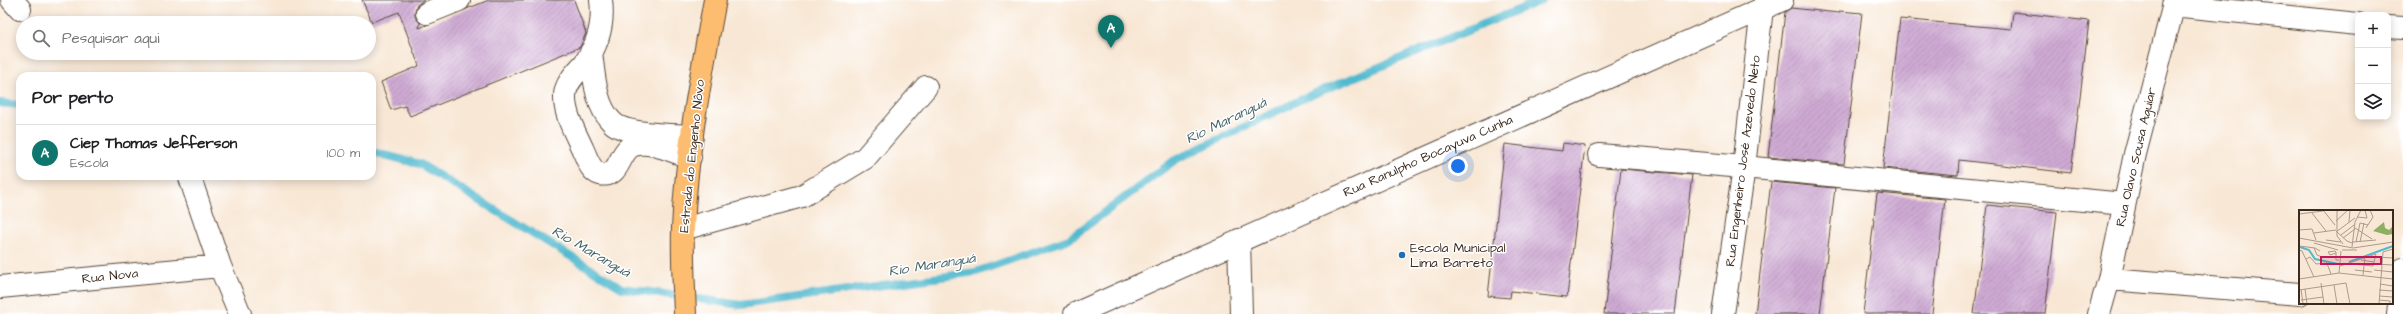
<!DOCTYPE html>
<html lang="pt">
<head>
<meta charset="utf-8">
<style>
  :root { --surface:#fff; --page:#f6f6f6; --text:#202124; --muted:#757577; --line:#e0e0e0; --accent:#0f766e }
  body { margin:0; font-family:"Architects Daughter",sans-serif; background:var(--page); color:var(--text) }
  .controls { position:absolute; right:12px; top:12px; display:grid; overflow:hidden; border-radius:8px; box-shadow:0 2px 10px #0003 }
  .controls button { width:36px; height:36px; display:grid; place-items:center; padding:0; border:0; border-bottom:1px solid var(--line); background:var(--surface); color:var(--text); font:20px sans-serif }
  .you { position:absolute; left:1458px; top:166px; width:14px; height:14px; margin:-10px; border:3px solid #fff; border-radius:50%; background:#1a73e8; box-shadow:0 0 0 6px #1a73e833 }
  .badge { display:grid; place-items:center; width:26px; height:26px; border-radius:50%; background:var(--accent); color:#fff; font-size:13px; font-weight:700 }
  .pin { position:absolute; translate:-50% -33px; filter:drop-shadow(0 1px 2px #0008) }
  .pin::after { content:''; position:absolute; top:21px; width:14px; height:12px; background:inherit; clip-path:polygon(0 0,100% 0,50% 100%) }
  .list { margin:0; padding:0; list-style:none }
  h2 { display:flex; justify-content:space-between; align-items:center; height:52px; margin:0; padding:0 16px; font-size:17px }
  h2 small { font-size:13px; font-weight:400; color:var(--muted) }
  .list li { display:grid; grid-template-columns:26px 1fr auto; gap:12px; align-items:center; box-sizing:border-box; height:56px; padding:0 16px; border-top:1px solid var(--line) }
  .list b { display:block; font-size:15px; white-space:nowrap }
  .list p { margin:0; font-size:13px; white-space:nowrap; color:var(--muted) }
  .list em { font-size:13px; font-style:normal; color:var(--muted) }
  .icon { flex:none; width:22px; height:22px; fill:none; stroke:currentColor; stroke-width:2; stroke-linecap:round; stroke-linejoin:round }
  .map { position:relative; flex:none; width:2403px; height:314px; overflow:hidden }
  .search { position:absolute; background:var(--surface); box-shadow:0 2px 10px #0003; left:16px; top:16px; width:360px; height:44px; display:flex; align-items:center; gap:10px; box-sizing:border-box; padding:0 14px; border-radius:22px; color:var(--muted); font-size:15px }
  .panel { position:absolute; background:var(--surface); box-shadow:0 2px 10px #0003; left:16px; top:72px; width:360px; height:108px; border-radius:12px }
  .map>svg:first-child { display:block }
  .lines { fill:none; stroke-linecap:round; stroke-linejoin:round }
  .stream { stroke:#51b9cf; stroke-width:8 }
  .building { fill:url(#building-hatch) }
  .minor-casing { stroke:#574639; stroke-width:24 }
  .major-casing { stroke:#574639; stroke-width:24 }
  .minor { stroke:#fff; stroke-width:22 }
  .major { stroke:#fcbd6f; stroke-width:22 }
  .poi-dot { fill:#1f6fb2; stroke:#fff; stroke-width:1.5 }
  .labels { text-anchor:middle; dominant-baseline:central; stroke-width:3; stroke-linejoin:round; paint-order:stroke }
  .street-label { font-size:13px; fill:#3b2a1e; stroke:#fff }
  .poi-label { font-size:13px; fill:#3b2a1e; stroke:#fff; text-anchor:start }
  .water-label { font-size:14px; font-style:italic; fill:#446365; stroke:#fff }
  .inset-river { fill:none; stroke:#51b9cf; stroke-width:2 }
  .inset-road { fill:none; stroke:#ac9b8b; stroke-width:1 }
  .view { fill:#c2185b; fill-opacity:0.15; stroke:#c2185b; stroke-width:2 }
  .inset-edge { fill:none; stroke:#3b2a1e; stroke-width:2 }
</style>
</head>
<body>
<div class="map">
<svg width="2403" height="314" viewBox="0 0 2403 314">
  <defs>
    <pattern id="building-hatch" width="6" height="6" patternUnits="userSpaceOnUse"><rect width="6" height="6" fill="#cfaad4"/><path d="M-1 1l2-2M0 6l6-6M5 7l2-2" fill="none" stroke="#a98bab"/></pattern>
  </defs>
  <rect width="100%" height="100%" fill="#fff"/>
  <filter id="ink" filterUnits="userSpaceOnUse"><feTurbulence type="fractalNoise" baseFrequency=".025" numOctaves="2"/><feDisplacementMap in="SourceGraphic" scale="8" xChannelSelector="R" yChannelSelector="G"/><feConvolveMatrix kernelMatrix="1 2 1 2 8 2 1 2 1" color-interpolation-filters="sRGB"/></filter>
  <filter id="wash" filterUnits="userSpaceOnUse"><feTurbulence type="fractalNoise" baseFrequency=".012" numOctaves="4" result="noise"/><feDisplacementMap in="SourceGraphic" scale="16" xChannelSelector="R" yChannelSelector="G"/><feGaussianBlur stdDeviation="0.9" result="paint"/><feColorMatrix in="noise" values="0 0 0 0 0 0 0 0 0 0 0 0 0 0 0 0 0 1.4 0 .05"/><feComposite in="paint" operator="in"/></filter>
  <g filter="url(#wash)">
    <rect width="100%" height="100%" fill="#f8e7d4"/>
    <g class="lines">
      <path class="stream" d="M 0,103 L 20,105
        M 372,152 L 420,164 L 622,288 L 741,305 L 976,272 L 1069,239 L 1175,160 L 1304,98 L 1542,0"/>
    </g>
    <g id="blocks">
      <path class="building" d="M 362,0 L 424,0 L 417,5 L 415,11 L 415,17 L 420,23 L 419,28 L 489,0 L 574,0 L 586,33 L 580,47 L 410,116 L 405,106 L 391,110 L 381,82 L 419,66 L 399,12 L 372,22 Z
        M 1791,8 L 1839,13 L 1839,11 L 1862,13 L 1844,164 L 1768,157 L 1785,12 Z
        M 2013,12 L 2089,21 L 2071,173 L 1959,160 L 1958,175 L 1883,168 L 1900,19 L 2011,29 Z
        M 1563,143 L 1585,146 L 1567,297 L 1511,291 L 1510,298 L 1488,296 L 1505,144 L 1562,151 Z
        M 1621,169 L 1692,175 L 1675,314 L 1604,314 Z
        M 1771,182 L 1835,188 L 1820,314 L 1755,314 Z
        M 1877,193 L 1945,199 L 1932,314 L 1863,314 Z
        M 1987,205 L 2057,212 L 2045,314 L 1974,314 Z"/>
    </g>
  </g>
  <g filter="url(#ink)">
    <use href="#blocks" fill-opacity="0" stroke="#574639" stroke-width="1"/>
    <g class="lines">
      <g class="minor-casing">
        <path id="minor" d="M 12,0 L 20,9
          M 601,0 C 604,23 599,43 585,63 C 577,72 565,83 565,96 C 564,114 576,134 583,150 C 587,158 590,171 600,174 C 621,179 618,150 634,145 C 651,140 673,152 690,157
          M 2173,5 L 2358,24
          M 427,13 L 459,0
          M 2388,27 L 2403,28
          M 591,52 C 594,75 595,106 613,123 C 626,135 674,135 692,136
          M 1599,155 L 1744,167 L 2124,204
          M 190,178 L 220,266 L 240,314
          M 683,229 L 802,196 L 865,158 L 926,87
          M 1239,240 L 1241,314
          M 2109,279 L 2300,294
          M 0,287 L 220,266
          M 1075,314 L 1782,0
          M 1723,314 L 1744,167 L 1762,8
          M 2099,314 L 2109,279 L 2135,154 L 2175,0
          M 2398,314 L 2403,269"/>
      </g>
      <g class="major-casing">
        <path id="major" d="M 685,314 C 684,286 682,257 683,229 C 686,152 701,75 715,0"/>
      </g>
      <use href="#minor" class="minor"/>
      <use href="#major" class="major"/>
    </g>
  </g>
  <circle class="poi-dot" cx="1402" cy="255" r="4"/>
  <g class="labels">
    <g class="street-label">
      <text transform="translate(692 156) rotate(-84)">Estrada do Engenho Nôvo</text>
      <text transform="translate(1428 156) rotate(-24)">Rua Ranulpho Bocayuva Cunha</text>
      <text transform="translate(2136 157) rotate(-77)">Rua Olavo Sousa Aguiar</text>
      <text transform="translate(1743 161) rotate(-83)">Rua Engenheiro José Azevedo Neto</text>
      <text transform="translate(110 276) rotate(-6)">Rua Nova</text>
    </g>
    <g class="poi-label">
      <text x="1410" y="248">Escola Municipal<tspan x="1410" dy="15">Lima Barreto</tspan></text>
    </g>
    <g class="water-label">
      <text transform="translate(1226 121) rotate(-26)">Rio Maranguá</text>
      <text transform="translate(591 252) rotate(30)">Rio Maranguá</text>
      <text transform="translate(932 265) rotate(-9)">Rio Maranguá</text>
    </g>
  </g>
  <g transform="translate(2299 210)">
    <rect width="94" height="94" fill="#f8e7d4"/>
    <path d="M 85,12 L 86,18 L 90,20 L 93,17 L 94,24 L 88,25 L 74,21 Z" fill="#8caf63"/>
    <path class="inset-river" d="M 1,37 L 10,40 L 16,49 L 39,54M 50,52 L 94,36"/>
    <path class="inset-road" d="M 24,0 L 36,15M 38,0 L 38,26 L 44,34M 13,3 L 27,21M 0,4 L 24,1M 58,7 L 68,8 L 66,0M 37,11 L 49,0M 50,12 L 51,0M 56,18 L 73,29M 67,18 L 74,7 L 71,0M 0,20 L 13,19 L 17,30M 37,22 L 56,8M 38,22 L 48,31 L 53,33M 15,23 L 37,20M 42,25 L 55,15M 0,28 L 54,38 L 94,32M 44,28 L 56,19M 27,30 L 42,32M 54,32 L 77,30M 57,32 L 61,13 L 69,15M 61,32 L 65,13M 15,33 L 39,40M 0,36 L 16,38 L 21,41M 53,37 L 56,12 L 62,0M 15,38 L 18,45 L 23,47M 0,40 L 3,41 L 15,67M 43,40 L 58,40M 37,43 L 31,45 L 29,42 L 36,41 L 37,42 L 37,50 L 40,50M 77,47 L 94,48M 7,49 L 11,47 L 17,54 L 28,53M 62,50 L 75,52M 27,51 L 32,64M 75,54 L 94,55M 41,56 L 77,44 L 74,56 L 53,54M 56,60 L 73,62M 75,60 L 94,62M 40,63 L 94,69M 64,65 L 66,47M 0,69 L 40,63 L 42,41M 22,73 L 25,94M 81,74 L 94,76M 35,75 L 38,94M 2,79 L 4,94M 6,79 L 8,94M 0,80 L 47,73 L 51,94M 80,80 L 94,81M 80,86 L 94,87M 2,90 L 24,87M 80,90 L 91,91 L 91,94M 80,94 L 84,42 L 94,39"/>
    <path class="view" d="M 22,47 L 82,47 L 82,54 L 22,54 Z"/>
    <rect width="94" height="94" class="inset-edge"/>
  </g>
</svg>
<div class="controls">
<button>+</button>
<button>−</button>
<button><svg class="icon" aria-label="layers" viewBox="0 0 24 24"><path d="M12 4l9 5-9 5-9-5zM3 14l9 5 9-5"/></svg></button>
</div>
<div class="you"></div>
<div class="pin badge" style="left:1111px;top:48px">A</div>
<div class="search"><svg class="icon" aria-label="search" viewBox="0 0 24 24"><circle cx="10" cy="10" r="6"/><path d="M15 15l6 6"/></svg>Pesquisar aqui</div>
<section class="panel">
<h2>Por perto<small></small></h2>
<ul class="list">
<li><span class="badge">A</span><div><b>Ciep Thomas Jefferson</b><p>Escola</p></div><em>100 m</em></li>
</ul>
</section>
</div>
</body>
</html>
